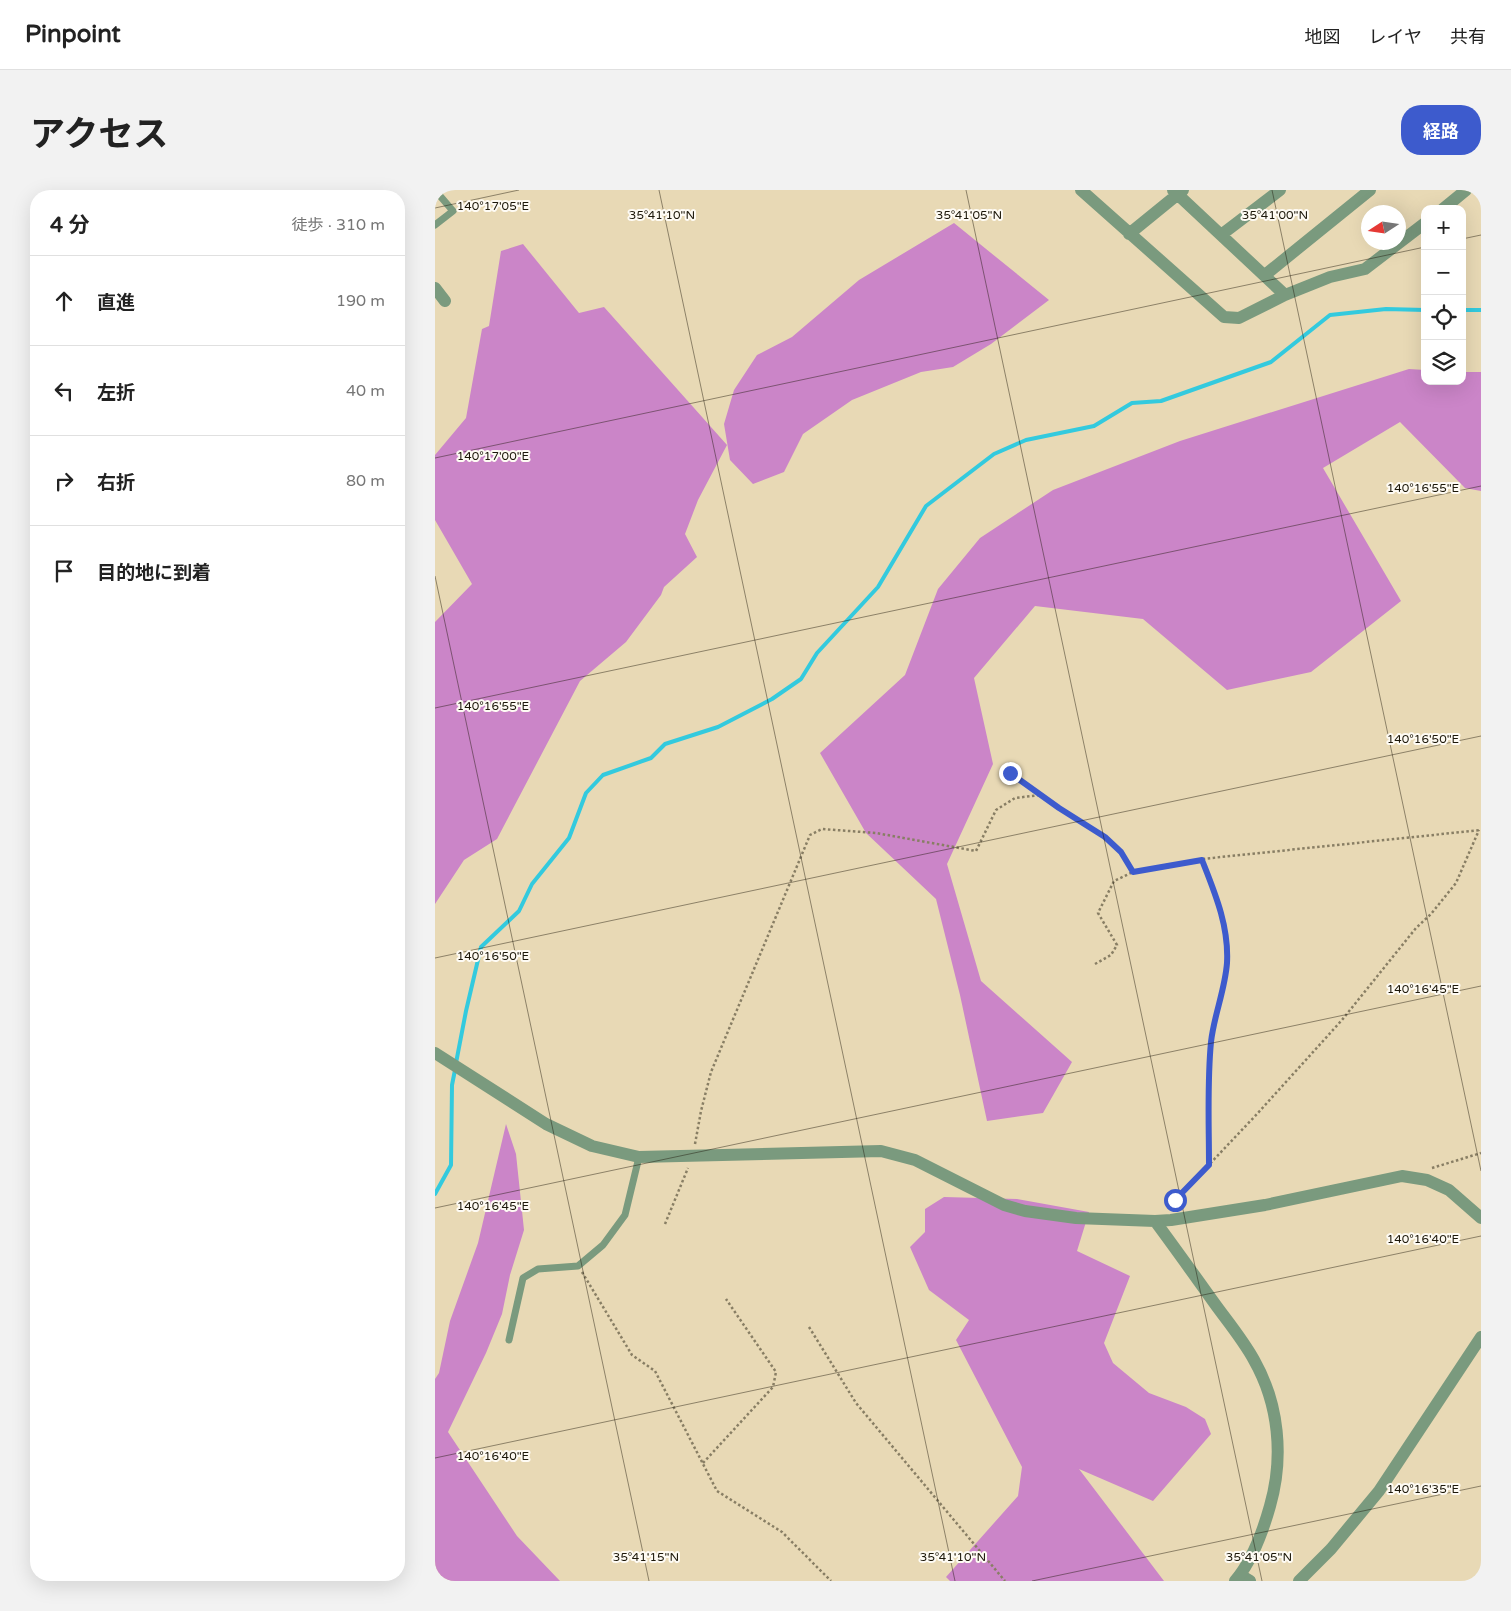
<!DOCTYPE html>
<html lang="ja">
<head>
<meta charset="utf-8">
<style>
  :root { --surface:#fff; --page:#f2f2f2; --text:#222; --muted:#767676; --line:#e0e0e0; --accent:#3d5bcd }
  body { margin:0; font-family:"Varela Round","Noto Sans JP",sans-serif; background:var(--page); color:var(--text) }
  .controls { position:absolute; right:15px; top:15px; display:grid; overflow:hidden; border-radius:10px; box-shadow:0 5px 20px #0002 }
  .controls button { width:45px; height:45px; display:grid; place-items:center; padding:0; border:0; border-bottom:1px solid var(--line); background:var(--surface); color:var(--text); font:25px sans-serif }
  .compass { position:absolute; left:926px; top:15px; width:45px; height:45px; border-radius:50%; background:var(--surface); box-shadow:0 5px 20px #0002; rotate:258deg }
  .stop { position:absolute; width:15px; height:15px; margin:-11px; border:4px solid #3d5bcd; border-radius:50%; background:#fff }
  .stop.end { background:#3d5bcd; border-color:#fff; box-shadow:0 1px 5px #0008 }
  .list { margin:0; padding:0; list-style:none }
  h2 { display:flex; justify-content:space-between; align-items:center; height:65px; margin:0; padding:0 20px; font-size:21px }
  h2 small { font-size:16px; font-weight:400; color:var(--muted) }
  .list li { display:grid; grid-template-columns:32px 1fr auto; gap:15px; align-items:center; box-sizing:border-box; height:90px; padding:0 20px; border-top:1px solid var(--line) }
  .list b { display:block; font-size:19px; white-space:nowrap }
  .list em { font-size:16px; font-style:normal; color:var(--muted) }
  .icon { flex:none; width:28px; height:28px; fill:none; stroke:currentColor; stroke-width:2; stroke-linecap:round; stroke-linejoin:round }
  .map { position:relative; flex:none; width:1046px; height:1391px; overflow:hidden; border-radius:20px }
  header { display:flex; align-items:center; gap:30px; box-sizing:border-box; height:70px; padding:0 25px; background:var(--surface); border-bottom:1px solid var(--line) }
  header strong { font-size:24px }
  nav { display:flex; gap:28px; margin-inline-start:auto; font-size:18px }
  .intro { display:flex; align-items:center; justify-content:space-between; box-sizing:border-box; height:120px; padding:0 30px }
  h1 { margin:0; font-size:35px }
  .button { padding:12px 22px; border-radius:20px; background:var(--accent); color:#fff; font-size:18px; font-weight:700 }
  main { display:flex; gap:30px; padding:0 30px }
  aside { flex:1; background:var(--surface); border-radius:20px; box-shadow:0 5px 20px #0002 }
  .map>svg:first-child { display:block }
  .forest { fill:#cb85c8 }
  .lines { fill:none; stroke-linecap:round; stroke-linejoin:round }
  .stream { stroke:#33cade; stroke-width:4 }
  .path { stroke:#887e64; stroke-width:2.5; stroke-dasharray:2.5 2.5; stroke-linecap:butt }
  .service { stroke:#7a9a7e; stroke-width:7 }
  .minor { stroke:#7a9a7e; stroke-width:12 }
  .tertiary { stroke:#7a9a7e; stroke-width:12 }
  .route { stroke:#3d5bcd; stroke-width:6 }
  .ticks { fill:none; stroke:#1c1709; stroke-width:1; stroke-opacity:0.45 }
  .ticks-label { font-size:12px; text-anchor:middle; fill:#1c1709; stroke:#fefbf4; stroke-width:4; stroke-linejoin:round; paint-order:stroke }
</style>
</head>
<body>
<header>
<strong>Pinpoint</strong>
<nav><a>地図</a><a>レイヤ</a><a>共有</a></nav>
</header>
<div class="intro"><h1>アクセス</h1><a class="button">経路</a></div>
<main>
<aside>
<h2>4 分<small>徒歩 · 310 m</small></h2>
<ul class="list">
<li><svg class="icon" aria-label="ahead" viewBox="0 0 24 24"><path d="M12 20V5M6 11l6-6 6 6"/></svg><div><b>直進</b></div><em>190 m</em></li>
<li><svg class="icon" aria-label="left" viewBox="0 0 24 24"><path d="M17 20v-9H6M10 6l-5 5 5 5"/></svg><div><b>左折</b></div><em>40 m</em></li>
<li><svg class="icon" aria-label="right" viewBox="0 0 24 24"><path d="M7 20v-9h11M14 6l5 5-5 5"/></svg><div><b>右折</b></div><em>80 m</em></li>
<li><svg class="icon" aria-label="arrive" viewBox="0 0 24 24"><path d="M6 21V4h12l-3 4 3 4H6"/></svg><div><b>目的地に到着</b></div></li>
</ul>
</aside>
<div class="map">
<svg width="1046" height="1391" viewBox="0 0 1046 1391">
  <rect width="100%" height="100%" fill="#e8d9b5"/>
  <path class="forest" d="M 519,33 L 614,110 L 556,154 L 518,177 L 486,182 L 417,210 L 368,244 L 349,282 L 318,294 L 295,270 L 289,234 L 299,200 L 322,165 L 357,147 L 424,90 Z
    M 88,54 L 144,123 L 169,117 L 292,255 L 263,310 L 250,344 L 262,367 L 229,397 L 226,405 L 191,452 L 145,491 L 62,649 L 29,670 L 0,714 L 0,432 L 37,394 L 0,330 L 0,265 L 31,228 L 47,139 L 54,136 L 66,61 Z
    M 974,179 L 990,180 L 990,191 L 1027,191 L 1027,182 L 1046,182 L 1046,301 L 1030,298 L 965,232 L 888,278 L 966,411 L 876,482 L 792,500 L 708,429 L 600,416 L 539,488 L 558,574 L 512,674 L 546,791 L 637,872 L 608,923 L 552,931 L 525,805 L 501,709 L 431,643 L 385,563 L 470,485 L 503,399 L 545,348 L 618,300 L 745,251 Z
    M 71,934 L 81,964 L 89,1040 L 75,1085 L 67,1124 L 51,1163 L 13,1242 L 82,1346 L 125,1391 L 0,1391 L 0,1189 L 4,1183 L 15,1131 L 43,1053 Z
    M 509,1007 L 582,1009 L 654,1022 L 642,1061 L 695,1086 L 669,1153 L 678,1173 L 714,1203 L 751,1217 L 770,1229 L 776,1244 L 718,1311 L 644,1279 L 729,1391 L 515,1391 L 511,1387 L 583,1306 L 587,1277 L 521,1150 L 534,1130 L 494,1100 L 475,1057 L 490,1042 L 490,1019 Z"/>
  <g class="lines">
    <path class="stream" d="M 1027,120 L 1046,120
      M 21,873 L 31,821 L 46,757 L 84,721 L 97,694 L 134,648 L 151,603 L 168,585 L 216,568 L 230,554 L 283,537 L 337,509 L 366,489 L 382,463 L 443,397 L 491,316 L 559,264 L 591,250 L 659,236 L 697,213 L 726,211 L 836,172 L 895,125 L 951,119 L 990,120
      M 0,1004 L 16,975 L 17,895 L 20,880"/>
    <path class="path" d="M 574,572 L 575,583 L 624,618 L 670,647 L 686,662 L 698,682
      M 767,670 C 780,703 794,735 792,773 C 791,799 779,825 776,851 C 771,891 774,933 774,973
      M 660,774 L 676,765 L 682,755 L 663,723 L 679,691 L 698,682 L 767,669 L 1046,640
      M 260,954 L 266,921 L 276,882 L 375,645 L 387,639 L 441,643 L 541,661 L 561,620 L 580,608 L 605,605
      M 997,978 L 1046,963
      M 734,1017 L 822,924 L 907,830 L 981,738 L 996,724 L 1021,693 L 1044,640
      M 230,1034 L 253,978
      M 147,1082 L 197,1165 L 220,1181 L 282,1301 L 347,1342 L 396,1391
      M 374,1137 L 421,1213 L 570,1391
      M 268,1273 L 338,1197 L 341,1182 L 291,1109"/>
    <path class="service" d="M 0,35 L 18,21 L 0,0
      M 74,1150 L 88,1088 L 103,1079 L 143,1076 L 168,1055 L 190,1025 L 204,967"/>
    <path class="minor" d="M 646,0 L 789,127 L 804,128 L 850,105 L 895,87 L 930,79 L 990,33
      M 738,0 L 850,105
      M 1008,19 L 1031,0
      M 694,44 L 748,0
      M 786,45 L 845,0
      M 830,85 L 935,0
      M 0,98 L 10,111
      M 720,1031 L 736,1030 L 830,1015 L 967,986 L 992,990 L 1014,1000 L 1046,1028
      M 805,1385 L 815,1391
      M 864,1391 L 896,1359 L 944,1301 L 1046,1147"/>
    <path class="tertiary" d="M 0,863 L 111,934 L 157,956 L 204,967 L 446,961 L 480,970 L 569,1015 L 590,1021 L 641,1028 L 720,1031 C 740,1058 760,1086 780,1114 C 793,1132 808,1150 819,1170 C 844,1214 849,1267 835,1316 C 828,1341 817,1371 800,1391"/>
  </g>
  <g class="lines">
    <path class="route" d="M 575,583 L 624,618 L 670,647 L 686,662 L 698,682 L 767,670 C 780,703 794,736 792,773 C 790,800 779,825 776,852 C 772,893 774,934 774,975 L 740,1010"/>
  </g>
  <path class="ticks" d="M 224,0 L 520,1391M 531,0 L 827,1391M 837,0 L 1046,981M 0,18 L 84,0M 1027,49 L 1046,45M 0,268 L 990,57M 0,386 L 214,1391M 0,518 L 1046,296M 0,768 L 1046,546M 0,1018 L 1046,796M 0,1268 L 1046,1046M 597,1391 L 1046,1296"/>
  <g class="ticks-label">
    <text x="58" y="20">140°17'05"E</text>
    <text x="227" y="29">35°41'10"N</text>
    <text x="534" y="29">35°41'05"N</text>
    <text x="840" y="29">35°41'00"N</text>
    <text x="58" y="270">140°17'00"E</text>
    <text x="988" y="302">140°16'55"E</text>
    <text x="58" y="520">140°16'55"E</text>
    <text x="988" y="553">140°16'50"E</text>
    <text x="58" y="770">140°16'50"E</text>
    <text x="988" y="803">140°16'45"E</text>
    <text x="58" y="1020">140°16'45"E</text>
    <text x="988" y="1053">140°16'40"E</text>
    <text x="58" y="1270">140°16'40"E</text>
    <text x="988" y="1303">140°16'35"E</text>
    <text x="211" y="1371">35°41'15"N</text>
    <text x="518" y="1371">35°41'10"N</text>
    <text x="824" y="1371">35°41'05"N</text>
  </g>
</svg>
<div class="controls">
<button>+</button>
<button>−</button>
<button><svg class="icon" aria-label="locate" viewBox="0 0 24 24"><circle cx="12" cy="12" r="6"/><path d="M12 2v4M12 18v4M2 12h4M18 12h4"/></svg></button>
<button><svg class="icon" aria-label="layers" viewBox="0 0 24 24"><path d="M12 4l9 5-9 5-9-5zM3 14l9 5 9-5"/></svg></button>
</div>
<svg class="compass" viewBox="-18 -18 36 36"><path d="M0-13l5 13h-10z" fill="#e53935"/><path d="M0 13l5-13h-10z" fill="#767676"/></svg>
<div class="stop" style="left:740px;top:1010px"></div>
<div class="stop end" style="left:575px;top:583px"></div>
</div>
</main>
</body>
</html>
